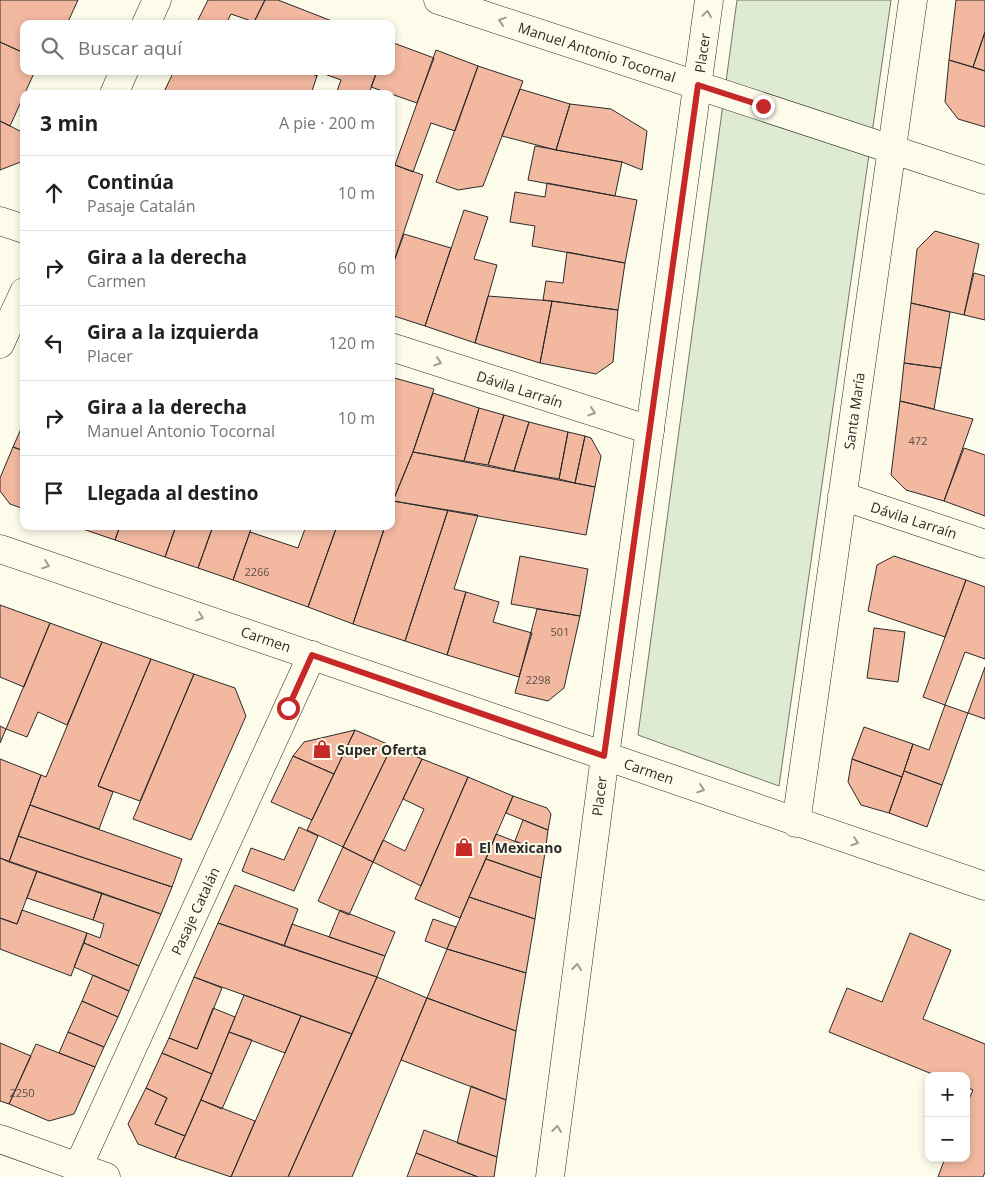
<!DOCTYPE html>
<html lang="es">
<head>
<meta charset="utf-8">
<style>
  :root { --surface:#fff; --page:#f2f2f2; --text:#202124; --muted:#757577; --line:#e0e0e0 }
  body { margin:0; font-family:"Open Sans",sans-serif; background:var(--page); color:var(--text) }
  .controls { position:absolute; right:15px; bottom:15px; display:grid; overflow:hidden; border-radius:10px; box-shadow:0 2px 8px #0003 }
  .controls button { width:45px; height:45px; display:grid; place-items:center; padding:0; border:0; border-bottom:1px solid var(--line); background:var(--surface); color:var(--text); font:25px sans-serif }
  .stop { position:absolute; width:15px; height:15px; margin:-11px; border:4px solid #c62828; border-radius:50%; background:#fff }
  .stop.end { background:#c62828; border-color:#fff; box-shadow:0 1px 5px #0008 }
  .list { margin:0; padding:0; list-style:none }
  h2 { display:flex; justify-content:space-between; align-items:center; height:65px; margin:0; padding:0 20px; font-size:21px }
  h2 small { font-size:16px; font-weight:400; color:var(--muted) }
  .list li { display:grid; grid-template-columns:32px 1fr auto; gap:15px; align-items:center; box-sizing:border-box; height:75px; padding:0 20px; border-top:1px solid var(--line) }
  .list b { display:block; font-size:19px; white-space:nowrap }
  .list p { margin:0; font-size:16px; white-space:nowrap; color:var(--muted) }
  .list em { font-size:16px; font-style:normal; color:var(--muted) }
  .icon { flex:none; width:28px; height:28px; fill:none; stroke:currentColor; stroke-width:2; stroke-linecap:round; stroke-linejoin:round }
  .map { position:relative; flex:none; width:985px; height:1177px; overflow:hidden }
  .search { position:absolute; background:var(--surface); box-shadow:0 2px 8px #0003; left:20px; top:20px; width:375px; height:55px; display:flex; align-items:center; gap:12px; box-sizing:border-box; padding:0 18px; border-radius:10px; color:var(--muted); font-size:19px }
  .panel { position:absolute; background:var(--surface); box-shadow:0 2px 8px #0003; left:20px; top:90px; width:375px; height:440px; border-radius:10px }
  .map>svg:first-child { display:block }
  .green { fill:#deebd1; stroke:#74746e }
  .building { fill:#f2b8a0; stroke:#2b2b2b }
  .lines { fill:none; stroke-linecap:round; stroke-linejoin:round }
  .minor-casing { stroke:#2b2b2b; stroke-width:29 }
  .tertiary-casing { stroke:#2b2b2b; stroke-width:29 }
  .secondary-casing { stroke:#2b2b2b; stroke-width:29 }
  .minor { stroke:#fdfbea; stroke-width:28 }
  .tertiary { stroke:#fdfbea; stroke-width:28 }
  .secondary { stroke:#fdfbea; stroke-width:28 }
  .oneway { stroke:#9e9d94 }
  .route { stroke:#c62828; stroke-width:6 }
  .labels { text-anchor:middle; dominant-baseline:central; stroke-width:4; stroke-linejoin:round; paint-order:stroke }
  .number-label { font-size:11px; fill:#5d4e48 }
  .street-label { font-size:14px; fill:#2b2b2b; stroke:#fdfbea }
  .poi-label { font-size:14px; font-weight:bold; fill:#2b2b2b; stroke:#fdfbea; text-anchor:start }
</style>
</head>
<body>
<div class="map">
<svg width="985" height="1177" viewBox="0 0 985 1177">
  <rect width="100%" height="100%" fill="#fdfbea"/>
  <path class="green" d="M 737,0 L 891,0 L 779,786 L 638,735 Z"/>
  <path class="building" d="M 0,0 L 78,0 L 67,24 L 24,24 L 24,53 L 0,42 Z
    M 208,0 L 265,0 L 254,22 L 231,14 L 226,24 L 200,24 L 197,22 Z
    M 265,0 L 278,0 L 337,23 L 253,24 Z
    M 956,0 L 985,0 L 985,32 L 973,67 L 949,60 Z
    M 985,32 L 985,71 L 973,67 Z
    M 0,42 L 24,53 L 24,71 L 35,71 L 10,126 L 0,121 Z
    M 391,42 L 434,58 L 417,103 L 371,87 L 377,71 L 391,71 Z
    M 436,50 L 478,66 L 455,131 L 431,123 L 413,172 L 395,165 Z
    M 949,60 L 985,71 L 985,127 L 958,119 L 945,102 Z
    M 478,66 L 523,81 L 483,186 L 458,190 L 436,182 Z
    M 174,71 L 306,71 L 317,76 L 311,94 L 163,94 Z
    M 306,71 L 319,71 L 317,76 Z
    M 377,71 L 369,94 L 336,94 L 341,80 L 319,72 Z
    M 520,89 L 570,104 L 556,150 L 502,136 Z
    M 570,104 L 611,109 L 647,131 L 642,170 L 622,162 L 556,150 Z
    M 0,121 L 24,133 L 23,161 L 0,170 Z
    M 535,146 L 622,162 L 615,196 L 528,180 Z
    M 391,164 L 395,165 L 391,177 Z
    M 395,165 L 423,175 L 391,270 L 391,177 Z
    M 547,183 L 637,200 L 625,263 L 532,246 L 535,226 L 510,222 L 515,192 L 545,197 Z
    M 464,210 L 488,217 L 474,259 L 497,265 L 475,343 L 425,326 Z
    M 935,231 L 979,244 L 964,315 L 911,303 L 917,249 Z
    M 404,234 L 451,248 L 425,326 L 391,315 L 391,270 Z
    M 567,252 L 625,263 L 618,310 L 543,300 L 546,281 L 563,283 Z
    M 974,273 L 985,276 L 985,320 L 964,315 Z
    M 488,296 L 552,301 L 540,363 L 475,343 Z
    M 552,301 L 618,310 L 613,362 L 596,374 L 540,363 Z
    M 911,303 L 950,312 L 941,368 L 904,363 Z
    M 904,363 L 941,368 L 934,409 L 900,401 Z
    M 391,377 L 434,389 L 413,452 L 393,501 Z
    M 433,393 L 479,408 L 464,461 L 413,452 Z
    M 900,401 L 973,419 L 944,501 L 906,490 L 891,475 Z
    M 479,408 L 504,415 L 488,465 L 464,461 Z
    M 504,415 L 529,422 L 514,471 L 488,465 Z
    M 24,422 L 24,451 L 13,447 Z
    M 529,422 L 568,432 L 559,479 L 514,471 Z
    M 568,432 L 585,436 L 575,483 L 559,479 Z
    M 585,436 L 591,438 L 601,456 L 595,487 L 575,483 Z
    M 13,447 L 24,451 L 24,509 L 10,504 L 0,491 L 0,478 Z
    M 964,448 L 985,455 L 985,516 L 944,501 Z
    M 413,452 L 595,487 L 586,535 L 393,501 Z
    M 393,501 L 448,510 L 405,641 L 353,624 L 385,526 L 391,526 Z
    M 448,510 L 478,515 L 454,589 L 466,592 L 447,655 L 405,641 Z
    M 74,526 L 120,526 L 115,540 Z
    M 120,526 L 176,526 L 165,557 L 115,540 Z
    M 176,526 L 213,526 L 198,568 L 165,557 Z
    M 213,526 L 252,526 L 233,580 L 198,568 Z
    M 306,526 L 337,526 L 308,607 L 233,580 L 250,532 L 298,548 Z
    M 337,526 L 385,526 L 353,624 L 308,607 Z
    M 520,556 L 588,569 L 580,616 L 511,604 Z
    M 894,556 L 966,580 L 945,637 L 868,611 L 877,565 Z
    M 966,580 L 985,587 L 985,659 L 965,652 L 945,705 L 923,697 Z
    M 466,592 L 499,602 L 493,622 L 532,633 L 519,677 L 447,655 Z
    M 0,605 L 50,623 L 24,687 L 0,677 Z
    M 537,609 L 580,616 L 564,688 L 548,701 L 515,693 Z
    M 50,623 L 102,642 L 67,725 L 38,712 L 27,737 L 6,729 Z
    M 874,628 L 905,632 L 898,682 L 867,678 Z
    M 102,642 L 151,659 L 98,786 L 113,792 L 99,829 L 30,805 L 41,775 L 46,777 Z
    M 151,659 L 194,674 L 140,801 L 98,786 Z
    M 985,667 L 985,719 L 968,713 Z
    M 194,674 L 235,688 L 246,716 L 191,840 L 133,819 Z
    M 945,705 L 968,713 L 942,785 L 904,771 L 913,744 L 929,750 Z
    M 0,726 L 6,729 L 0,743 Z
    M 864,727 L 913,744 L 902,777 L 852,759 Z
    M 355,730 L 334,774 L 293,756 L 304,742 Z
    M 355,730 L 392,746 L 343,847 L 307,830 Z
    M 392,746 L 422,759 L 373,862 L 343,847 Z
    M 293,756 L 334,774 L 312,820 L 271,802 Z
    M 0,759 L 41,775 L 9,862 L 0,858 Z
    M 422,759 L 468,777 L 421,886 L 373,862 L 383,840 L 405,851 L 424,809 L 403,799 Z
    M 852,759 L 902,777 L 889,813 L 861,805 L 848,782 Z
    M 904,771 L 942,785 L 927,827 L 889,813 Z
    M 468,777 L 513,796 L 460,918 L 415,899 Z
    M 513,796 L 547,808 L 551,814 L 548,830 L 506,813 Z
    M 30,805 L 182,859 L 172,887 L 18,836 Z
    M 523,820 L 548,830 L 545,853 L 515,841 Z
    M 299,827 L 318,836 L 294,891 L 242,871 L 251,848 L 284,860 Z
    M 496,834 L 545,853 L 541,878 L 486,859 Z
    M 18,836 L 172,887 L 161,914 L 9,862 Z
    M 343,847 L 373,862 L 349,915 L 318,901 Z
    M 0,858 L 37,871 L 17,924 L 0,918 Z
    M 486,859 L 541,878 L 535,919 L 469,897 Z
    M 37,871 L 102,893 L 93,920 L 27,898 Z
    M 235,885 L 298,909 L 284,946 L 218,923 Z
    M 102,893 L 161,914 L 139,966 L 84,943 L 87,933 L 100,938 L 104,924 L 93,920 Z
    M 469,897 L 535,919 L 526,973 L 447,949 Z
    M 22,910 L 87,933 L 71,976 L 0,949 L 0,918 L 17,924 Z
    M 340,910 L 395,932 L 385,956 L 329,937 Z
    M 433,919 L 456,927 L 447,949 L 425,941 Z
    M 218,923 L 377,977 L 352,1034 L 194,977 Z
    M 292,924 L 385,956 L 377,977 L 284,946 Z
    M 910,933 L 951,950 L 923,1019 L 985,1044 L 985,1172 L 983,1177 L 938,1177 L 945,1158 L 966,1158 L 966,1106 L 973,1090 L 966,1087 L 966,1076 L 937,1076 L 829,1032 L 847,988 L 882,1002 Z
    M 84,943 L 139,966 L 129,991 L 74,967 Z
    M 447,949 L 526,973 L 516,1031 L 427,998 Z
    M 93,975 L 129,991 L 118,1017 L 82,1001 Z
    M 194,977 L 222,988 L 197,1049 L 169,1038 Z
    M 377,977 L 427,998 L 352,1177 L 288,1177 Z
    M 244,995 L 301,1016 L 285,1053 L 229,1032 Z
    M 427,998 L 516,1031 L 506,1100 L 401,1060 Z
    M 82,1001 L 118,1017 L 104,1047 L 68,1032 Z
    M 213,1008 L 235,1017 L 212,1074 L 162,1053 L 169,1038 L 197,1049 Z
    M 301,1016 L 352,1034 L 288,1177 L 231,1177 Z
    M 68,1032 L 104,1047 L 95,1067 L 59,1053 Z
    M 229,1032 L 252,1040 L 222,1109 L 201,1100 Z
    M 0,1043 L 31,1056 L 9,1104 L 0,1101 Z
    M 36,1044 L 95,1067 L 74,1114 L 49,1121 L 9,1104 Z
    M 162,1053 L 212,1074 L 185,1136 L 155,1124 L 167,1098 L 146,1088 Z
    M 471,1086 L 506,1100 L 497,1157 L 457,1143 Z
    M 146,1088 L 167,1098 L 155,1124 L 185,1136 L 175,1158 L 138,1144 L 128,1124 Z
    M 201,1100 L 255,1121 L 231,1177 L 175,1158 Z
    M 424,1130 L 497,1157 L 494,1177 L 478,1177 L 416,1153 Z
    M 416,1153 L 478,1177 L 407,1177 Z"/>
  <g class="lines">
    <g class="minor-casing">
      <path id="minor" d="M 438,0 L 985,180
        M 146,24 L 157,0
        M 114,94 L 124,71
        M 0,221 L 24,229
        M 0,344 L 24,292
        M 391,347 L 650,430
        M 842,496 L 985,544
        M 796,823 L 913,0
        M 0,1139 L 106,1177
        M 78,1167 L 312,655"/>
    </g>
    <g class="tertiary-casing">
      <path id="tertiary" d="M 550,1177 L 605,756 L 709,0"/>
    </g>
    <g class="secondary-casing">
      <path id="secondary" d="M 0,549 L 985,886"/>
    </g>
    <use href="#minor" class="minor"/>
    <use href="#tertiary" class="tertiary"/>
    <use href="#secondary" class="secondary"/>
  </g>
  <defs><path id="oneway-chevron" d="M-2-3.5L2.5 0L-2 3.5" fill="none" stroke-width="1.6" stroke-linecap="round" stroke-linejoin="round" transform="scale(1.25)"/></defs>
  <g class="oneway">
    <use href="#oneway-chevron" transform="translate(707 14) rotate(-82)"/>
    <use href="#oneway-chevron" transform="translate(502 21) rotate(-162)"/>
    <use href="#oneway-chevron" transform="translate(438 362) rotate(18)"/>
    <use href="#oneway-chevron" transform="translate(592 412) rotate(18)"/>
    <use href="#oneway-chevron" transform="translate(46 565) rotate(19)"/>
    <use href="#oneway-chevron" transform="translate(200 617) rotate(19)"/>
    <use href="#oneway-chevron" transform="translate(701 789) rotate(19)"/>
    <use href="#oneway-chevron" transform="translate(855 842) rotate(19)"/>
    <use href="#oneway-chevron" transform="translate(577 967) rotate(-83)"/>
    <use href="#oneway-chevron" transform="translate(557 1129) rotate(-83)"/>
  </g>
  <g class="lines">
    <path class="route" d="M 288,708 L 312,655 L 604,756 L 698,85 L 763,106"/>
  </g>
  <defs>
    <g id="shop-bare" transform="scale(1.5)"><path d="M-5-2.5h2.3a2.7 3.5 0 0 1 5.4 0H5L5.5 6h-11ZM-1.5-2.5h3a1.5 2.3 0 0 0-3 0Z" fill="#c62828" stroke="#fdfbea" stroke-width="2.5" paint-order="stroke"/></g>
  </defs>
  <g fill-rule="evenodd">
    <use href="#shop-bare" x="322" y="749"/>
    <use href="#shop-bare" x="464" y="847"/>
  </g>
  <g class="labels">
    <g class="number-label">
      <text x="918" y="440">472</text>
      <text x="257" y="571">2266</text>
      <text x="560" y="631">501</text>
      <text x="538" y="679">2298</text>
      <text x="22" y="1092">2250</text>
    </g>
    <g class="street-label">
      <text transform="translate(597 52) rotate(18)">Manuel Antonio Tocornal</text>
      <text transform="translate(702 53) rotate(-82)">Placer</text>
      <text transform="translate(520 389) rotate(18)">Dávila Larraín</text>
      <text transform="translate(854 411) rotate(-82)">Santa María</text>
      <text transform="translate(914 520) rotate(18)">Dávila Larraín</text>
      <text transform="translate(266 639) rotate(19)">Carmen</text>
      <text transform="translate(649 771) rotate(19)">Carmen</text>
      <text transform="translate(599 796) rotate(-83)">Placer</text>
      <text transform="translate(195 911) rotate(-65)">Pasaje Catalán</text>
    </g>
    <g class="poi-label">
      <text x="337" y="749">Super Oferta</text>
      <text x="479" y="847">El Mexicano</text>
    </g>
  </g>
</svg>
<div class="controls">
<button>+</button>
<button>−</button>
</div>
<div class="stop" style="left:288px;top:708px"></div>
<div class="stop end" style="left:763px;top:106px"></div>
<div class="search"><svg class="icon" aria-label="search" viewBox="0 0 24 24"><circle cx="10" cy="10" r="6"/><path d="M15 15l6 6"/></svg>Buscar aquí</div>
<section class="panel">
<h2>3 min<small>A pie · 200 m</small></h2>
<ul class="list">
<li><svg class="icon" aria-label="ahead" viewBox="0 0 24 24"><path d="M12 20V5M6 11l6-6 6 6"/></svg><div><b>Continúa</b><p>Pasaje Catalán</p></div><em>10 m</em></li>
<li><svg class="icon" aria-label="right" viewBox="0 0 24 24"><path d="M7 20v-9h11M14 6l5 5-5 5"/></svg><div><b>Gira a la derecha</b><p>Carmen</p></div><em>60 m</em></li>
<li><svg class="icon" aria-label="left" viewBox="0 0 24 24"><path d="M17 20v-9H6M10 6l-5 5 5 5"/></svg><div><b>Gira a la izquierda</b><p>Placer</p></div><em>120 m</em></li>
<li><svg class="icon" aria-label="right" viewBox="0 0 24 24"><path d="M7 20v-9h11M14 6l5 5-5 5"/></svg><div><b>Gira a la derecha</b><p>Manuel Antonio Tocornal</p></div><em>10 m</em></li>
<li><svg class="icon" aria-label="arrive" viewBox="0 0 24 24"><path d="M6 21V4h12l-3 4 3 4H6"/></svg><div><b>Llegada al destino</b></div></li>
</ul>
</section>
</div>
</body>
</html>
